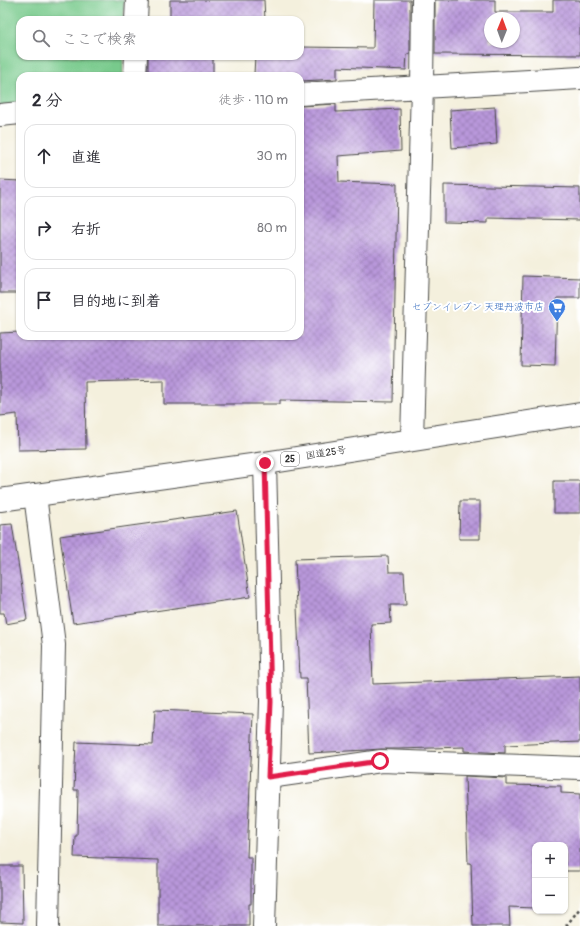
<!DOCTYPE html>
<html lang="ja">
<head>
<meta charset="utf-8">
<style>
  :root { --surface:#fff; --page:#f7f7f7; --text:#2b2b33; --muted:#7c7c81; --line:#e1e1e2 }
  body { margin:0; font-family:Pangolin,"Klee One",sans-serif; background:var(--page); color:var(--text) }
  .controls { position:absolute; right:12px; bottom:12px; display:grid; overflow:hidden; border-radius:8px; box-shadow:0 1px 3px #0004 }
  .controls button { width:36px; height:36px; display:grid; place-items:center; padding:0; border:0; border-bottom:1px solid var(--line); background:var(--surface); color:var(--text); font:20px sans-serif }
  .compass { position:absolute; left:484px; top:12px; width:36px; height:36px; border-radius:50%; background:var(--surface); box-shadow:0 1px 3px #0004; rotate:1deg }
  .stop { position:absolute; width:12px; height:12px; margin:-9px; border:3px solid #e11d48; border-radius:50%; background:#fff }
  .stop.end { background:#e11d48; border-color:#fff; box-shadow:0 1px 4px #0008 }
  .list { margin:0; padding:0; list-style:none }
  h2 { display:flex; justify-content:space-between; align-items:center; height:52px; margin:0; padding:0 16px; font-size:17px }
  h2 small { font-size:13px; font-weight:400; color:var(--muted) }
  .list li { display:grid; grid-template-columns:26px 1fr auto; gap:12px; align-items:center; box-sizing:border-box; height:64px; margin:0 8px 8px; padding:0 8px; border:1px solid var(--line); border-radius:12px }
  .list b { display:block; font-size:15px; white-space:nowrap }
  .list em { font-size:13px; font-style:normal; color:var(--muted) }
  .icon { flex:none; width:22px; height:22px; fill:none; stroke:currentColor; stroke-width:2; stroke-linecap:round; stroke-linejoin:round }
  .map { position:relative; flex:none; width:580px; height:926px; overflow:hidden }
  .search { position:absolute; background:var(--surface); box-shadow:0 1px 3px #0004; left:16px; top:16px; width:288px; height:44px; display:flex; align-items:center; gap:10px; box-sizing:border-box; padding:0 14px; border-radius:12px; color:var(--muted); font-size:15px }
  .panel { position:absolute; background:var(--surface); box-shadow:0 1px 3px #0004; left:16px; top:72px; width:288px; height:268px; border-radius:12px }
  .map>svg:first-child { display:block }
  .green { fill:#78ca8c; stroke:#527a5c }
  .building { fill:url(#building-cross-hatch); fill-rule:evenodd }
  .lines { fill:none; stroke-linecap:round; stroke-linejoin:round }
  .street-casing { stroke:#494946; stroke-width:24 }
  .highway-casing { stroke:#494946; stroke-width:24 }
  .path { stroke:#494946; stroke-width:2.5; stroke-dasharray:3 3; stroke-linecap:butt }
  .street { stroke:#fff; stroke-width:22 }
  .highway { stroke:#fff; stroke-width:22 }
  .route { stroke:#e11d48; stroke-width:5 }
  .labels { text-anchor:middle; dominant-baseline:central; stroke-width:4; stroke-linejoin:round; paint-order:stroke }
  .shield { fill:#fff; stroke:#6b6b6b; stroke-width:1 }
  .shield-label { font-size:9px; font-weight:bold; fill:#2b2b2b }
  .shop-label { font-size:10px; fill:#366cbe; stroke:#fff; text-anchor:end }
  .street-label { font-size:10px; fill:#2b2b2b; stroke:#fff }
</style>
</head>
<body>
<div class="map">
<svg width="580" height="926" viewBox="0 0 580 926">
  <defs>
    <pattern id="building-cross-hatch" width="8" height="8" patternUnits="userSpaceOnUse"><rect width="8" height="8" fill="#b998db"/><path d="M0 0l8 8M0 8l8-8" fill="none" stroke="#977cb2"/></pattern>
  </defs>
  <rect width="100%" height="100%" fill="#fff"/>
  <filter id="ink" filterUnits="userSpaceOnUse"><feTurbulence type="fractalNoise" baseFrequency=".025" numOctaves="2"/><feDisplacementMap in="SourceGraphic" scale="8" xChannelSelector="R" yChannelSelector="G"/><feConvolveMatrix kernelMatrix="1 2 1 2 8 2 1 2 1" color-interpolation-filters="sRGB"/></filter>
  <filter id="wash" filterUnits="userSpaceOnUse"><feTurbulence type="fractalNoise" baseFrequency=".012" numOctaves="4" result="noise"/><feDisplacementMap in="SourceGraphic" scale="16" xChannelSelector="R" yChannelSelector="G"/><feGaussianBlur stdDeviation="0.9" result="paint"/><feColorMatrix in="noise" values="0 0 0 0 0 0 0 0 0 0 0 0 0 0 0 0 0 1.4 0 .05"/><feComposite in="paint" operator="in"/></filter>
  <g filter="url(#wash)">
    <rect width="100%" height="100%" fill="#f4f0dd"/>
    <path class="green" d="M 0,0 L 124,0 L 124,20 L 20,20 L 20,56 L 123,56 L 123,76 L 20,76 L 20,105 L 0,106 Z"/>
    <g id="blocks">
      <path class="building" d="M 170,0 L 264,0 L 265,20 L 170,20 Z
        M 374,0 L 410,0 L 410,54 L 407,54 L 406,70 L 337,67 L 337,79 L 300,81 L 300,76 L 254,74 L 255,56 L 300,56 L 300,47 L 373,48 Z
        M 435,0 L 495,0 L 495,12 L 553,12 L 553,0 L 580,0 L 580,55 L 435,54 ZM 490,18 L 514,18 L 514,42 L 490,42 Z
        M 148,56 L 213,56 L 213,76 L 148,76 Z
        M 336,104 L 336,112 L 400,109 L 401,151 L 338,156 L 339,182 L 397,184 L 393,402 L 280,400 L 280,404 L 164,404 L 164,380 L 85,382 L 86,449 L 18,450 L 17,414 L 0,416 L 0,333 L 20,332 L 20,336 L 290,337 L 290,336 L 300,336 L 300,106 Z
        M 495,107 L 497,144 L 452,148 L 450,110 Z
        M 0,180 L 20,181 L 20,293 L 0,293 Z
        M 444,185 L 580,188 L 580,220 L 488,218 L 488,223 L 444,222 Z
        M 523,276 L 580,278 L 580,298 L 557,298 L 555,366 L 521,365 Z
        M 554,481 L 580,481 L 580,513 L 554,513 Z
        M 460,501 L 480,501 L 480,539 L 459,539 Z
        M 237,511 L 250,597 L 73,623 L 60,536 Z
        M 12,524 L 27,620 L 6,624 L 4,613 L 0,613 L 0,525 Z
        M 388,556 L 389,572 L 404,572 L 406,605 L 390,605 L 391,623 L 371,624 L 373,684 L 580,676 L 580,742 L 505,745 L 505,753 L 464,751 L 464,747 L 399,749 L 381,749 L 367,750 L 309,753 L 306,678 L 300,678 L 295,559 Z
        M 155,710 L 253,714 L 247,857 L 251,857 L 251,904 L 249,904 L 249,926 L 158,926 L 158,860 L 74,857 L 75,836 L 77,836 L 78,790 L 74,790 L 76,742 L 153,745 Z
        M 465,776 L 506,778 L 506,785 L 561,786 L 561,793 L 580,794 L 580,871 L 565,871 L 565,845 L 535,845 L 535,908 L 509,907 L 510,926 L 473,926 L 471,863 L 468,863 Z
        M 0,866 L 22,866 L 23,923 L 0,922 Z"/>
    </g>
  </g>
  <g filter="url(#ink)">
    <use href="#blocks" fill-opacity="0" stroke="#494946" stroke-width="1"/>
    <g class="lines">
      <g class="street-casing">
        <path id="street" d="M 136,20 L 137,0
          M 135,76 L 136,56
          M 300,94 L 580,78
          M 0,115 L 20,113
          M 412,439 L 422,87 L 423,0
          M 35,495 L 54,645 L 48,926
          M 269,777 L 381,761 L 580,768
          M 264,926 L 271,701 L 265,463"/>
      </g>
      <g class="highway-casing">
        <path id="highway" d="M 0,500 L 265,463 L 580,414"/>
      </g>
      <path class="path" d="M 566,926 L 580,908"/>
      <use href="#street" class="street"/>
      <use href="#highway" class="highway"/>
    </g>
  </g>
  <g class="lines" filter="url(#ink)">
    <path class="route" d="M 265,463 L 271,702 L 268,777 L 380,761"/>
  </g>
  <defs>
    <g id="supermarket-pin" transform="scale(0.9)"><path d="M0 17L-7.5 6A9.5 9.5 0 1 1 7.5 6Z" fill="#3f7fe0" stroke="#fff"/><path d="M-6-5.5h2.5l.6 2H6L4.5 2H-2.5L-4.4-4H-6ZM-1.5 3.2a1.3 1.3 0 1 0 .1 0ZM3 3.2a1.3 1.3 0 1 0 .1 0Z" fill="#fff"/></g>
  </defs>
  <g fill-rule="evenodd">
    <use href="#supermarket-pin" x="557" y="307"/>
  </g>
  <g class="labels">
    <rect class="shield" x="281" y="452" width="18" height="14" rx="3"/>
    <g class="shield-label">
      <text x="290" y="459">25</text>
    </g>
    <g class="shop-label">
      <text x="544" y="307">セブンイレブン 天理丹波市店</text>
    </g>
    <g class="street-label">
      <text transform="translate(326 453) rotate(-9)">国道25号</text>
    </g>
  </g>
</svg>
<div class="controls">
<button>+</button>
<button>−</button>
</div>
<svg class="compass" viewBox="-18 -18 36 36"><path d="M0-13l5 13h-10z" fill="#e53935"/><path d="M0 13l5-13h-10z" fill="#7c7c81"/></svg>
<div class="stop" style="left:380px;top:761px"></div>
<div class="stop end" style="left:265px;top:463px"></div>
<div class="search"><svg class="icon" aria-label="search" viewBox="0 0 24 24"><circle cx="10" cy="10" r="6"/><path d="M15 15l6 6"/></svg>ここで検索</div>
<section class="panel">
<h2>2 分<small>徒歩 · 110 m</small></h2>
<ul class="list">
<li><svg class="icon" aria-label="ahead" viewBox="0 0 24 24"><path d="M12 20V5M6 11l6-6 6 6"/></svg><div><b>直進</b></div><em>30 m</em></li>
<li><svg class="icon" aria-label="right" viewBox="0 0 24 24"><path d="M7 20v-9h11M14 6l5 5-5 5"/></svg><div><b>右折</b></div><em>80 m</em></li>
<li><svg class="icon" aria-label="arrive" viewBox="0 0 24 24"><path d="M6 21V4h12l-3 4 3 4H6"/></svg><div><b>目的地に到着</b></div></li>
</ul>
</section>
</div>
</body>
</html>
